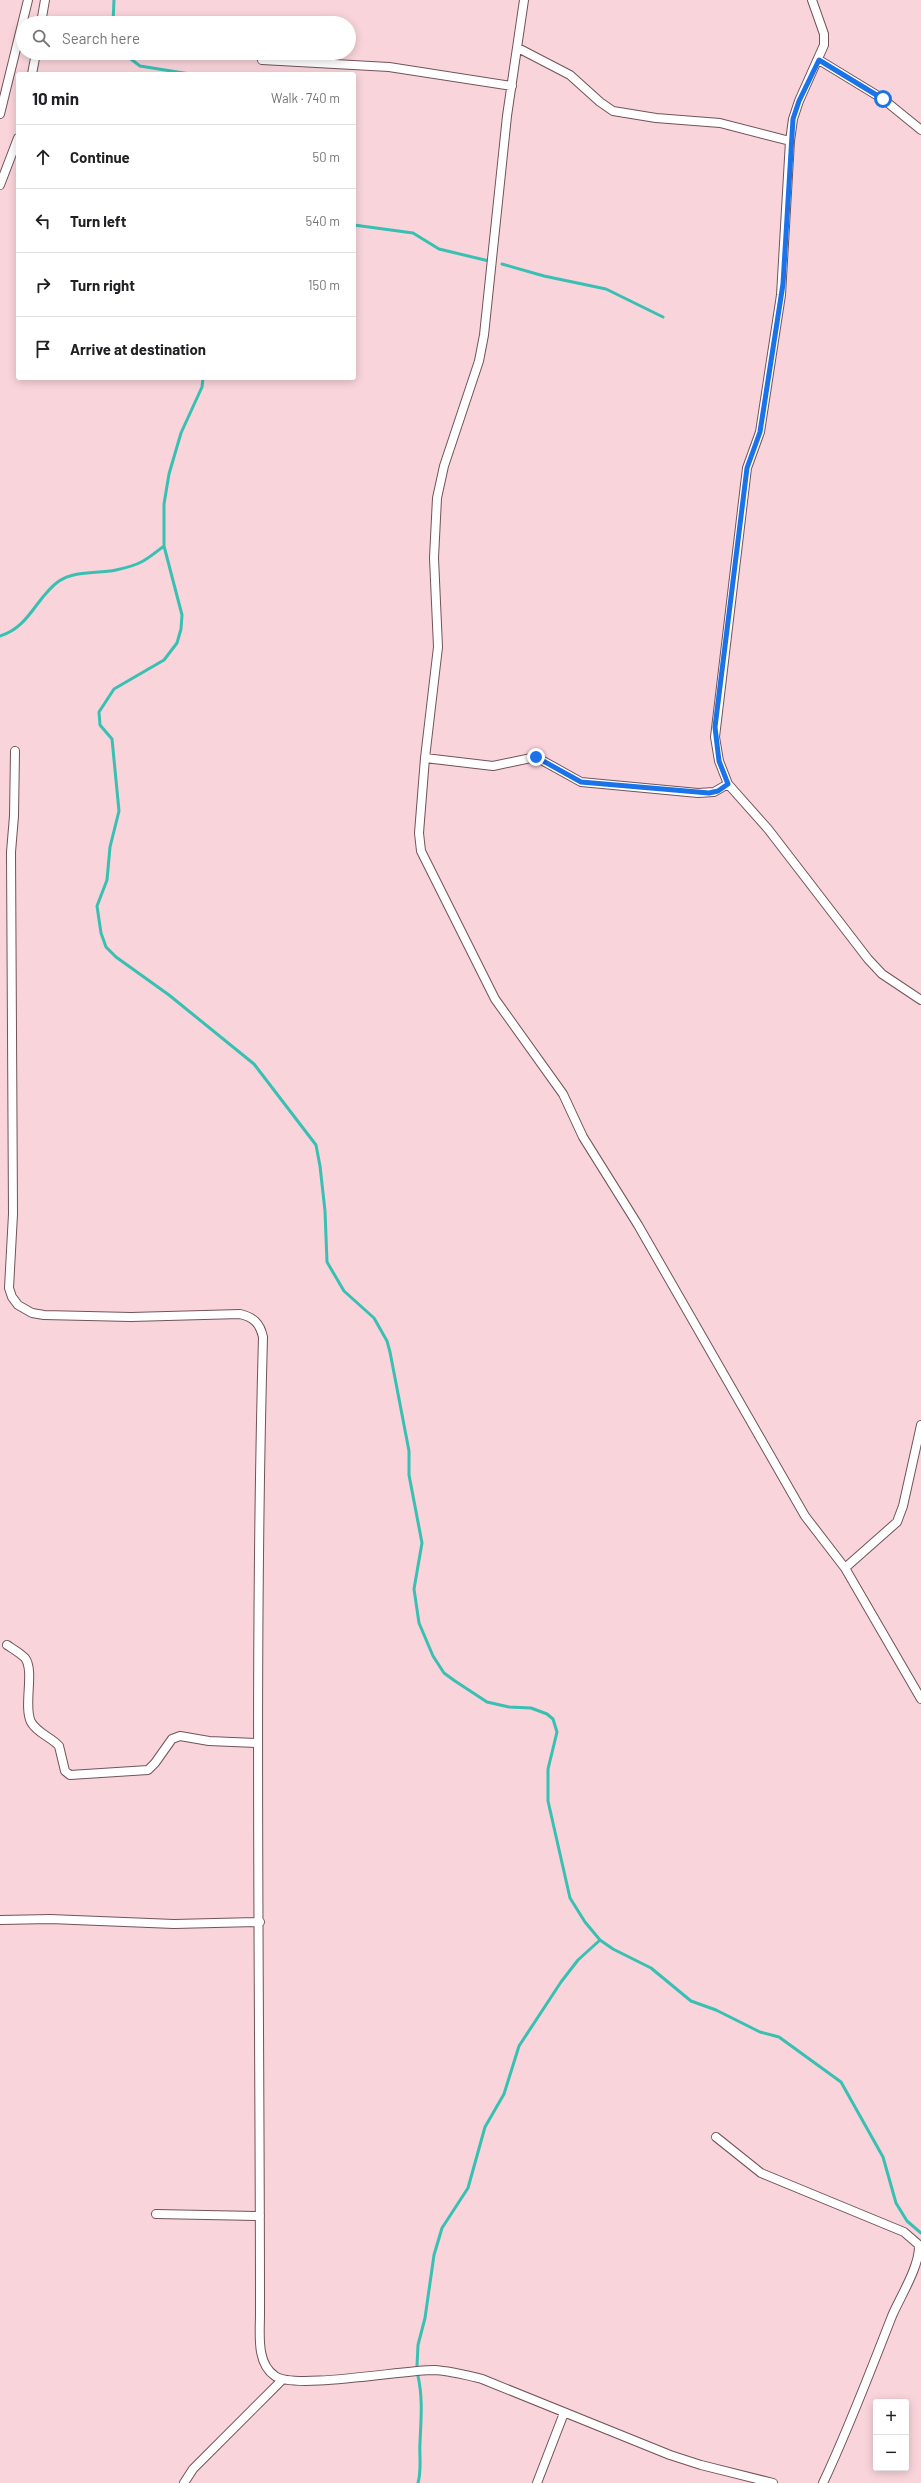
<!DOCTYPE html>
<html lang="en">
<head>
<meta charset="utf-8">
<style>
  :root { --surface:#fff; --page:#f6f6f6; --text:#202124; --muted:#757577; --line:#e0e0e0 }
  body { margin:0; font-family:Barlow,sans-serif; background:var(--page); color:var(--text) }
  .controls { position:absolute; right:12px; bottom:12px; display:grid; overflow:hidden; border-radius:4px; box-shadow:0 2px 10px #0003 }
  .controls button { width:36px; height:36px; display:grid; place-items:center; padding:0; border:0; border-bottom:1px solid var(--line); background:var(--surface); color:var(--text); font:20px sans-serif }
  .stop { position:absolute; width:12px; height:12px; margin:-9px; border:3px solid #1a73e8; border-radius:50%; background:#fff }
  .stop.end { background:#1a73e8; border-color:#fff; box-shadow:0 1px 4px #0008 }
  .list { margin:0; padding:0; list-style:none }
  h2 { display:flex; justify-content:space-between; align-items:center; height:52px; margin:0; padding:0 16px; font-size:17px }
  h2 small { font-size:13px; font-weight:400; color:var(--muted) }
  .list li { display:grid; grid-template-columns:26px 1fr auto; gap:12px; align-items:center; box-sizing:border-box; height:64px; padding:0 16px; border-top:1px solid var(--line) }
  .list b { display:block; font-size:15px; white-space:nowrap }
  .list em { font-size:13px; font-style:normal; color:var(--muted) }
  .icon { flex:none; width:22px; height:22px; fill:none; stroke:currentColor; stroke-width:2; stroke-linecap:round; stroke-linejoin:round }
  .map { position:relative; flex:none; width:921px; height:2483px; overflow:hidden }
  .search { position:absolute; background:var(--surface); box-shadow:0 2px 10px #0003; left:16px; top:16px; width:340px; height:44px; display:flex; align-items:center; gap:10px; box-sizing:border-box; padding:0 14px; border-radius:22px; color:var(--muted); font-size:15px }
  .panel { position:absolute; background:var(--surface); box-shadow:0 2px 10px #0003; left:16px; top:72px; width:340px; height:308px; border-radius:4px }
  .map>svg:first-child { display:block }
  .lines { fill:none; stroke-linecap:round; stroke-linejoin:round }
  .stream { stroke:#38c0b2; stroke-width:3 }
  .minor-casing { stroke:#72535a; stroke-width:10 }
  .minor { stroke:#fff; stroke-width:8 }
  .route { stroke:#1a73e8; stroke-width:5 }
</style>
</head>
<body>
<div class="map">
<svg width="921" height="2483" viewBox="0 0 921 2483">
  <rect width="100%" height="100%" fill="#f9d4db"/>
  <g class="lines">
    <path class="stream" d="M 113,23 L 114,0
      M 123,53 L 140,66 L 190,74
      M 354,225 L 413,233 L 439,249 L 489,261
      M 502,264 L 544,276 L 606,289 L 663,317
      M 203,378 L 202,387 L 181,433 L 169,474 L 164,504 L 164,546 L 182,615 L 181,629 L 177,643 L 164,660 L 114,689 L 99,712 L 100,725 L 112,739 L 119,811 L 110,847 L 107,880 L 97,906 L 101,933 L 106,947 L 116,957 L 169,995 L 254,1064 L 316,1145 L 320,1166 L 325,1211 L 327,1262 L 344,1291 L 374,1318 L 387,1341 L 390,1352 L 409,1451 L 409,1475 L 422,1543 L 414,1589 L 419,1623 L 433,1656 L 444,1673 L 455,1681 L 487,1702 L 509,1707 L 531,1708 L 547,1714 L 553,1719 L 557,1732 L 548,1769 L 548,1801 L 570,1898 L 585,1922 L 600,1940 L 613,1949 L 651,1968 L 691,2001 L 716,2010 L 760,2032 L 779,2037 L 841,2082 L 883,2157 L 896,2203 L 907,2221 L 921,2233
      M 0,636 C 30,627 36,597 59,581 C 76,570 97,574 116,570 C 140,565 145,561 164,546
      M 417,2366 L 418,2345 L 425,2318 L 434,2255 L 442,2228 L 468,2188 L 485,2127 L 504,2094 L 519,2046 L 561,1982 L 578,1960 L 600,1940
      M 418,2376 C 423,2398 421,2420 420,2442 C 419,2456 422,2469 418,2483"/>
    <g class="minor-casing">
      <path id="minor" d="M 524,0 L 507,116 L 484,335 L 479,361 L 444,466 L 437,498 L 434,558 L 438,647 L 425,758 L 419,833 L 421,851 L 495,999 L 563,1094 L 583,1137 L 638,1225 L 805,1516 L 845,1568 L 921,1699
        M 41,23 L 45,0
        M 518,48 L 570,75 L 600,102 L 613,111 L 656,118 L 720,123 L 790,141 L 781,295 L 760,432 L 747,468 L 715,737 L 719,761 L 728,784 L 768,829 L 868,959 L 882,974 L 921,1000
        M 262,60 L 389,67 L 512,86
        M 819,60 L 883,99 L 921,130
        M 32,74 L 36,53
        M 0,114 L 28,0
        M 790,141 L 793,119 L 799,101 L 824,45 L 824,34 L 812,0
        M 0,185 L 18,138
        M 15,751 L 14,816 L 11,852 L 13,1214 L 9,1288 L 12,1297 L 18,1305 L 32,1313 L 44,1315 L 131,1317 L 240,1314 C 253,1317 260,1323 263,1337 C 254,1662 260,1988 260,2314 C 260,2334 256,2363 275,2376 C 294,2390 403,2370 434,2370 C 451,2371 466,2375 482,2379 L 670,2455 L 701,2465 L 773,2483
        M 425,758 L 493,766 L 536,757 L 581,782 L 698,793 L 714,792 L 728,784
        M 845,1568 L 897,1522 L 903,1506 L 921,1425
        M 7,1645 C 13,1649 20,1653 25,1658 C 35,1671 23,1706 31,1722 C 37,1733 51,1737 59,1746 L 65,1771 L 70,1775 L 148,1770 L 155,1763 L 172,1739 L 180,1736 L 209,1741 L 257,1743
        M 0,1920 L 50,1919 L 174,1924 L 260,1922
        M 716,2137 L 761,2173 L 904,2232 L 919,2245 C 920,2266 900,2297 892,2316 C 870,2372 849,2428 823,2483
        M 156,2214 L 260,2216
        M 184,2483 L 193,2469 L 282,2380
        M 537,2483 L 564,2413"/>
    </g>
    <use href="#minor" class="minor"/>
  </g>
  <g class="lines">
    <path class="route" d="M 536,757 L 581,782 L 709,793 L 718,791 L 728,784 L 719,761 L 715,727 L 747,468 L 760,432 L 783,284 L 793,119 L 799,101 L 819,60 L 883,99"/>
  </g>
</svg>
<div class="controls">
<button>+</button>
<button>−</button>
</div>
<div class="stop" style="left:883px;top:99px"></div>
<div class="stop end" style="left:536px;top:757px"></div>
<div class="search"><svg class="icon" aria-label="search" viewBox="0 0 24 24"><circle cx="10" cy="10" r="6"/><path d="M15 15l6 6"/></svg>Search here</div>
<section class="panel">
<h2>10 min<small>Walk · 740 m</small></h2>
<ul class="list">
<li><svg class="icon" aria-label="ahead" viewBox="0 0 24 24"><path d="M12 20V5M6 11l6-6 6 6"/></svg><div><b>Continue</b></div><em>50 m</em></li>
<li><svg class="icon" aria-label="left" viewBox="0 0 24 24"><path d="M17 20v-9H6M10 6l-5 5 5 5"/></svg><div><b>Turn left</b></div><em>540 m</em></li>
<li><svg class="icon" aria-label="right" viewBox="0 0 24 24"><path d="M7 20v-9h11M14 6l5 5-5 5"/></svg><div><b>Turn right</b></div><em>150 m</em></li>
<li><svg class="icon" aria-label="arrive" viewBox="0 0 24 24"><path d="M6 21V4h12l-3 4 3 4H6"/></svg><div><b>Arrive at destination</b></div></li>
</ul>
</section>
</div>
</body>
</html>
